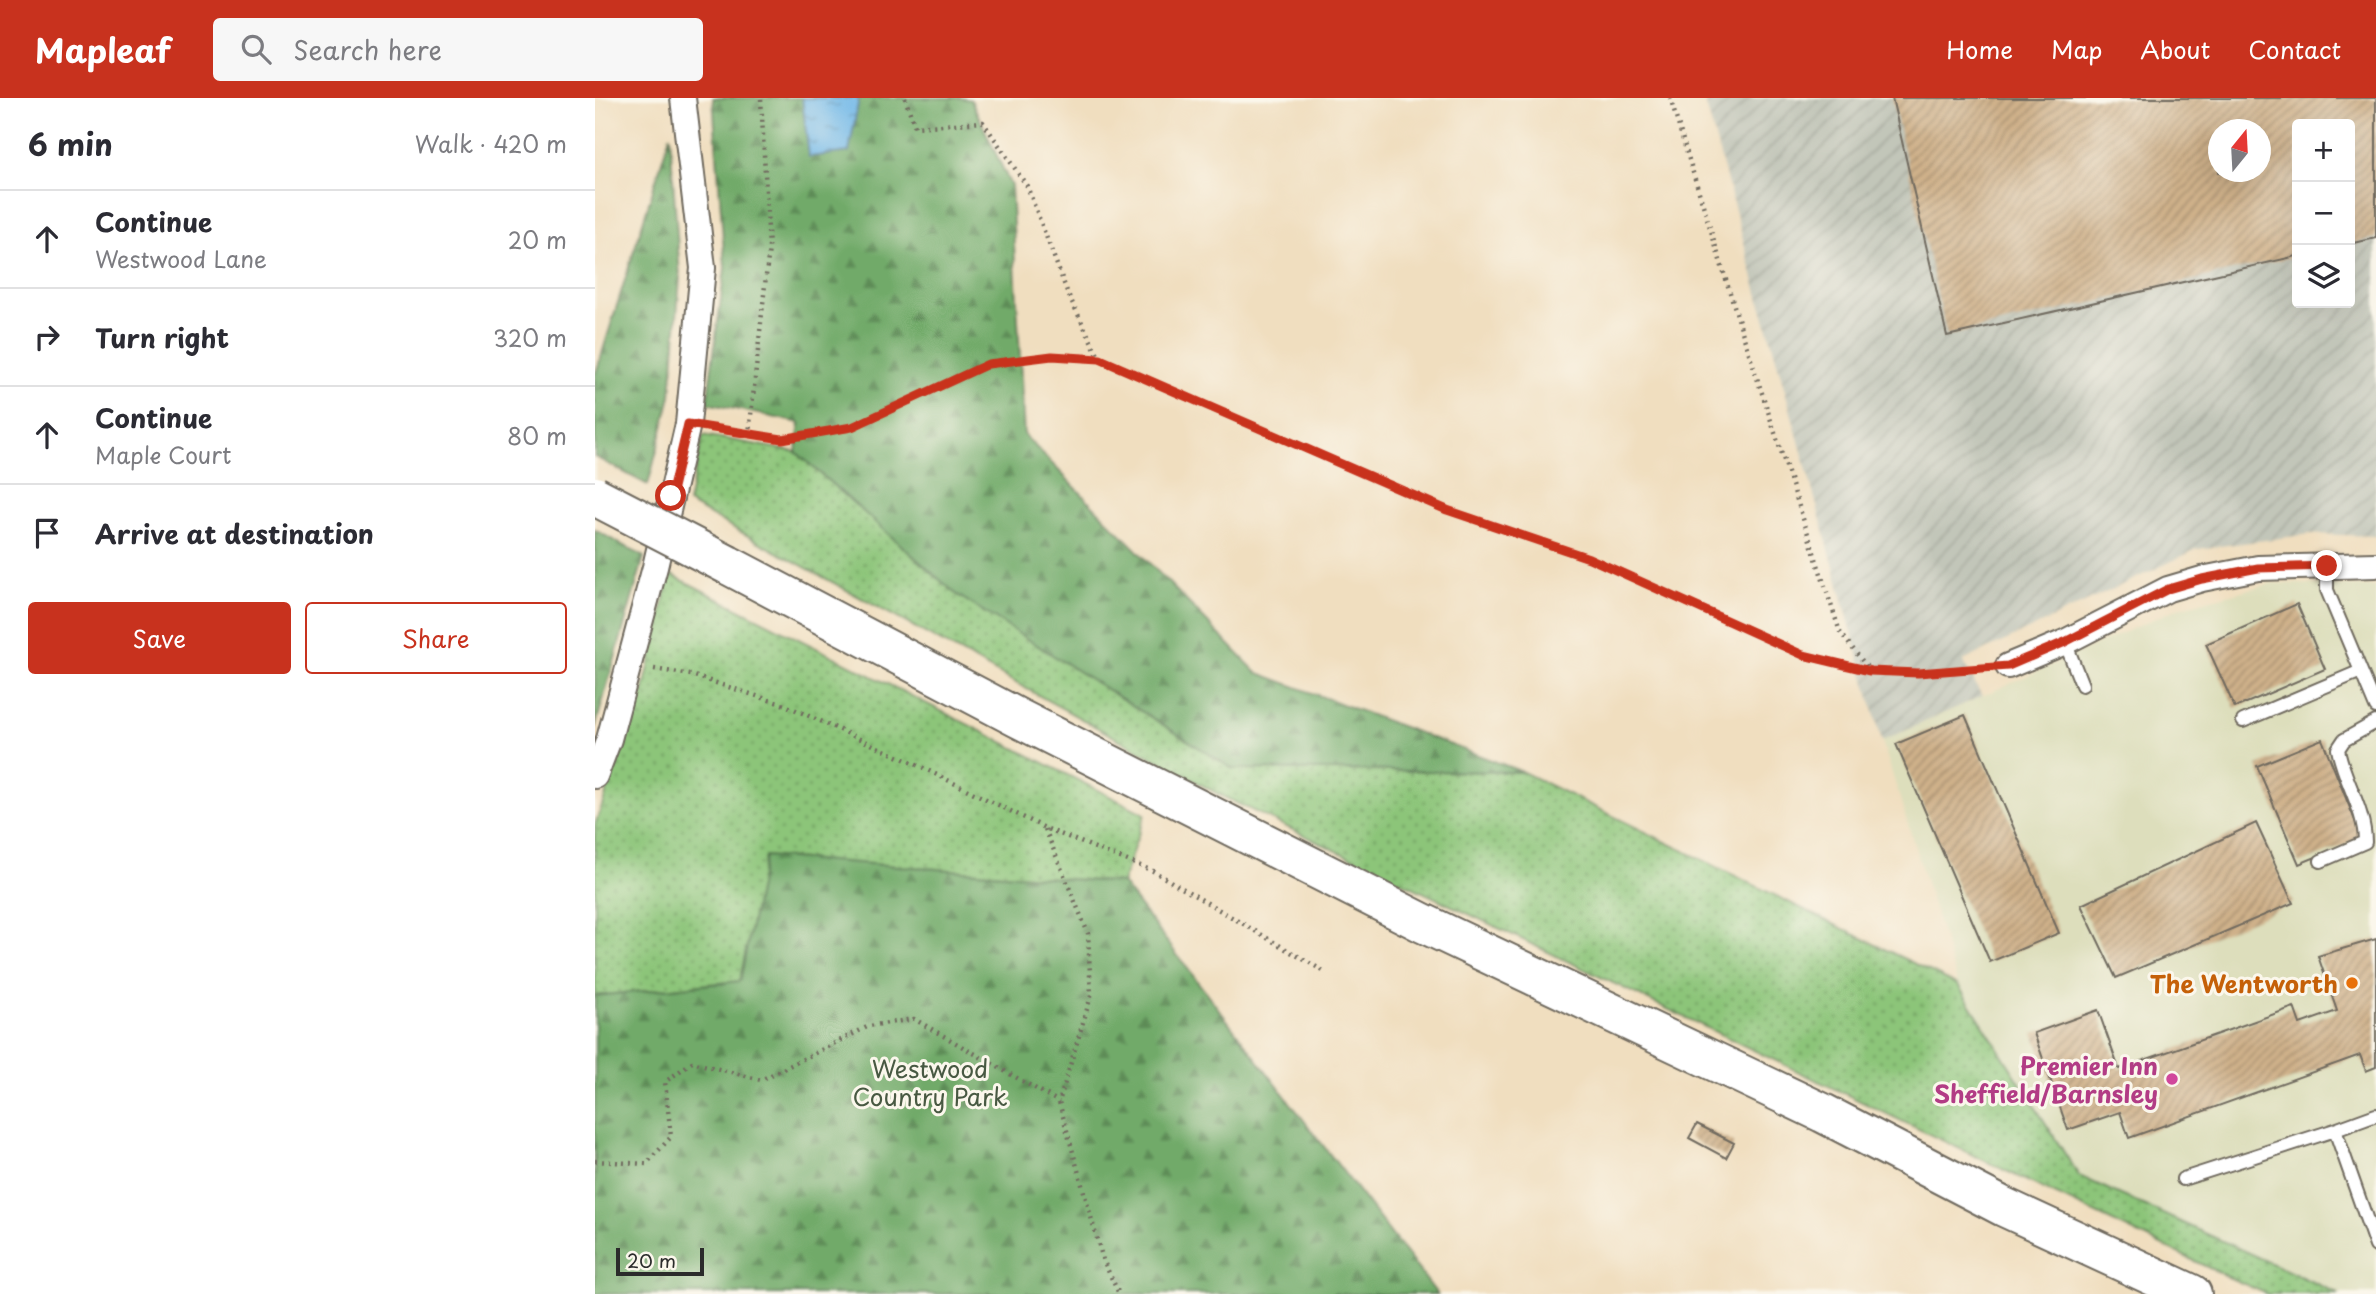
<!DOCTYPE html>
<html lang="en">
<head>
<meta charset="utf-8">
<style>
  :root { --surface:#fff; --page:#f7f7f7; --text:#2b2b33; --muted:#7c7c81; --line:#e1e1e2; --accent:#c8321e }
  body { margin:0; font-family:"Playpen Sans",sans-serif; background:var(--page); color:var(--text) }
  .controls { position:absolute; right:21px; top:21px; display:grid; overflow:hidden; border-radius:7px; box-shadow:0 7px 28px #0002 }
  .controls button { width:63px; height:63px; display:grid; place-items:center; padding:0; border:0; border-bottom:2px solid var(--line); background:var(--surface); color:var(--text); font:35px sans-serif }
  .compass { position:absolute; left:1613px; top:21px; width:63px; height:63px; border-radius:50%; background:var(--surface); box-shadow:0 7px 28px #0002; rotate:18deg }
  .scale { position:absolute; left:21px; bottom:18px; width:88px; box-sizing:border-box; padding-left:7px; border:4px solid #2b2b2b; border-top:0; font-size:19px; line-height:24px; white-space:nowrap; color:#2b2b2b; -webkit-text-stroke:5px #fbf7ec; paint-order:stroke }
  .stop { position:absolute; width:21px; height:21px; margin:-16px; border:5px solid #c8321e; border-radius:50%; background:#fff }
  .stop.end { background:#c8321e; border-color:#fff; box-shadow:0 2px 7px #0008 }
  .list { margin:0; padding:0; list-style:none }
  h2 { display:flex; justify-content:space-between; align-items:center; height:91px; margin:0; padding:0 28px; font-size:30px }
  h2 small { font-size:23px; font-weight:400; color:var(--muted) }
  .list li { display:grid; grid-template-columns:46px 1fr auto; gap:21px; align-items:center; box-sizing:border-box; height:98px; padding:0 28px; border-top:2px solid var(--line) }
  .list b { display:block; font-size:26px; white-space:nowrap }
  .list p { margin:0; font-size:23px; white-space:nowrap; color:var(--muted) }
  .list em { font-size:23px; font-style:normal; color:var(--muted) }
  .actions { display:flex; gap:14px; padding:21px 28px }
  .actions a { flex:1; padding:16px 0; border:2px solid var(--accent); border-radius:7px; text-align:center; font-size:24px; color:var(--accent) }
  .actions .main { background:var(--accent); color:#fff }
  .icon { flex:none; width:38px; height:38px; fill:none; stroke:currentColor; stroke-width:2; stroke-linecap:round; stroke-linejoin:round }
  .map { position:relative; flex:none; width:1781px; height:1196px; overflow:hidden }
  header { display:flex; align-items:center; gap:42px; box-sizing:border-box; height:98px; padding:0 35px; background:var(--accent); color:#fff }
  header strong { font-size:33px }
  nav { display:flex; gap:38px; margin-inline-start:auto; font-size:24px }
  .search { width:490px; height:63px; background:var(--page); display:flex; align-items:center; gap:18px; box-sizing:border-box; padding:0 24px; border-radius:7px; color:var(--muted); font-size:26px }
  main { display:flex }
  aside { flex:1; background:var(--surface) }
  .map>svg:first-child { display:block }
  .built { fill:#dddebc }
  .industrial { fill:url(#industrial-furrows); fill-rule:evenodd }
  .grass { fill:url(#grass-dots); stroke:#5c7852; stroke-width:2 }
  .forest { fill:url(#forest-firs); stroke:#4e6a4a; stroke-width:2 }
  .water { fill:url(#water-ripples); stroke:#4e728a; stroke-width:2 }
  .building { fill:url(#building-hatch); fill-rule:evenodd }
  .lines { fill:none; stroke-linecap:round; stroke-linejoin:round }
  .lane-casing { stroke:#706a5f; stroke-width:16 }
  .street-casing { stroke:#706a5f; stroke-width:28 }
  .highway-casing { stroke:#706a5f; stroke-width:42 }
  .path { stroke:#706a5f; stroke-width:4.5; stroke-dasharray:2 5; stroke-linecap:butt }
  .lane { stroke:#fff; stroke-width:12 }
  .street { stroke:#fff; stroke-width:24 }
  .highway { stroke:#fff; stroke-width:38 }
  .highway-bridge-casing { stroke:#706a5f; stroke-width:42; stroke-linecap:butt }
  .highway-bridge { stroke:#fff; stroke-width:38 }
  .route { stroke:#c8321e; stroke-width:9 }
  .food-dot { fill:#e8710a; stroke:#fbf7ec; stroke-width:2.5 }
  .hotel-dot { fill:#d1479c; stroke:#fbf7ec; stroke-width:2.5 }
  .labels { text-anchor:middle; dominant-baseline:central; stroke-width:6; stroke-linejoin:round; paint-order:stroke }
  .food-label { font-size:24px; font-weight:bold; fill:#c56008; stroke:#fbf7ec; text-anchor:end }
  .hotel-label { font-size:24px; font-weight:bold; fill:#b23c85; stroke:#fbf7ec; text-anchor:end }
  .park-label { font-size:24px; fill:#485942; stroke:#fbf7ec }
</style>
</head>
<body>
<header>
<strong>Mapleaf</strong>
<div class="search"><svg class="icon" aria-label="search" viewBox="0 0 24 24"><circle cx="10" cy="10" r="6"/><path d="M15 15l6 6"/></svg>Search here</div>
<nav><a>Home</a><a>Map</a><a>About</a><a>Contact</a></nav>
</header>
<main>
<aside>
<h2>6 min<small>Walk · 420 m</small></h2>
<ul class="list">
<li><svg class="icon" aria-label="ahead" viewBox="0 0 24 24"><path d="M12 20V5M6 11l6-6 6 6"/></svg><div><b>Continue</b><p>Westwood Lane</p></div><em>20 m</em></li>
<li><svg class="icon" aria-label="right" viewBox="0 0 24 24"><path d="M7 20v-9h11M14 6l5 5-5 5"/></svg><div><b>Turn right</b></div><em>320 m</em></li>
<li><svg class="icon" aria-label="ahead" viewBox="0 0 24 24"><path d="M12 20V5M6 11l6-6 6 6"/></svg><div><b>Continue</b><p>Maple Court</p></div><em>80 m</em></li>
<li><svg class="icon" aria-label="arrive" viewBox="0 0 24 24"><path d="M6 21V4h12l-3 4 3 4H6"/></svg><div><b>Arrive at destination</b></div></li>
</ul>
<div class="actions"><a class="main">Save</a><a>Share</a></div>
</aside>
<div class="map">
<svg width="1781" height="1196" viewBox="0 0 1781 1196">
  <defs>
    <pattern id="industrial-furrows" width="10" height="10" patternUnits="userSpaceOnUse" patternTransform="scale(1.75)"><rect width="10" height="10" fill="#c2c6b9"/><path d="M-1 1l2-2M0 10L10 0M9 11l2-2" fill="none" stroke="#a7aa9f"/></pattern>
    <pattern id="grass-dots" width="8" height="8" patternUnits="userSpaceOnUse" patternTransform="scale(1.75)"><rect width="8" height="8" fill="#8cc579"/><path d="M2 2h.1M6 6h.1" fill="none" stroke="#73a063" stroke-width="1.8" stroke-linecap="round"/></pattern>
    <pattern id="forest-firs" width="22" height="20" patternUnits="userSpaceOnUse" patternTransform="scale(1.75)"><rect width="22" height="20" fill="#71aa69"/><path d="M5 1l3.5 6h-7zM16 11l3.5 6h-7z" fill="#5d8b57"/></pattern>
    <pattern id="water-ripples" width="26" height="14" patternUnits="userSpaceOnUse" patternTransform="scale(1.75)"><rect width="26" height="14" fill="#71b8e8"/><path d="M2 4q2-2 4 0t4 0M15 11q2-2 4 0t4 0" fill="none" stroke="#5d96bc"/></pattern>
    <pattern id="building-hatch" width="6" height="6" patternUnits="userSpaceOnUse" patternTransform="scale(1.75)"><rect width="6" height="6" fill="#cfb18a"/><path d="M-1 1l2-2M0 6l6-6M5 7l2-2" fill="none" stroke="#a89071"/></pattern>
  </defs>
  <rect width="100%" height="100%" fill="#fbf7ec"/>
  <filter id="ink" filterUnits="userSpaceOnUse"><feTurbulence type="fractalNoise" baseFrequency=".0143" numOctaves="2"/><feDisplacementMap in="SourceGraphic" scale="14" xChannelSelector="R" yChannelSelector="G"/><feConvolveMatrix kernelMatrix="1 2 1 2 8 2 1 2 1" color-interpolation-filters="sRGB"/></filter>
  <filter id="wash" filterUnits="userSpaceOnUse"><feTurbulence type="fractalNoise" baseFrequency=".00686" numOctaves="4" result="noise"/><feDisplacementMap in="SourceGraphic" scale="28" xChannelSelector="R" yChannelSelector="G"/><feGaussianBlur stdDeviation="1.57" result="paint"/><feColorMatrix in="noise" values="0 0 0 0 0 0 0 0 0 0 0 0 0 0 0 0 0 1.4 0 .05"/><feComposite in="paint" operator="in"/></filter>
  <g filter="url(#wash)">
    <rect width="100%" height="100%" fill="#f0debf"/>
    <path class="built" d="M 1678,485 L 1781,489 L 1781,1196 L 1744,1196 L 1484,1078 L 1363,887 L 1287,643 L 1583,510 Z"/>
    <path class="industrial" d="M 1109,0 L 1781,0 L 1781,438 L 1716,436 L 1602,451 L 1368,563 L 1387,598 L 1287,643 ZM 1702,26 L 1755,26 L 1755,205 L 1702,205 ZM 1624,32 L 1666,32 L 1666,74 L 1624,74 Z"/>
    <path class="grass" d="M 108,337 L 201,354 L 361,496 L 638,671 L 928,674 L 1363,887 L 1484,1078 L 1744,1196 L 1672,1196 L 1633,1179 L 627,698 L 93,405 Z
      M 75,476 L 550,716 L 527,785 L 170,758 L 145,883 L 0,898 L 0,727 L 49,591 Z"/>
    <path class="forest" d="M 118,0 L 365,0 L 376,2 L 416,88 L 429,337 L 661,574 L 928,674 L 638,671 L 361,496 L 201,354 L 205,325 L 112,305 L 130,170 Z
      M 75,37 L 85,179 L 76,298 L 53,387 L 0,359 L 0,278 Z
      M 0,432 L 49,459 L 0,630 Z
      M 170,758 L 527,785 L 842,1196 L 0,1196 L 0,898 L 145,883 Z"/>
    <path class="water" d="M 207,0 L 264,0 L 254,54 L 214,59 Z"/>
    <g id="blocks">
      <path class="building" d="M 1297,0 L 1781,0 L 1781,140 L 1755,146 L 1755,26 L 1702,26 L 1702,158 L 1352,238 ZM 1624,32 L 1666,32 L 1666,74 L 1624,74 Z
        M 1702,506 L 1730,571 L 1640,610 L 1611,546 Z
        M 1370,617 L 1464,835 L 1395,864 L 1301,646 Z
        M 1727,641 L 1767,740 L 1704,766 L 1662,668 Z
        M 1661,725 L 1698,805 L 1521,880 L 1486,807 Z
        M 1781,841 L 1781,969 L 1771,973 L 1765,957 L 1534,1040 L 1525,1014 L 1473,1032 L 1439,935 L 1503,912 L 1524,971 L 1699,909 L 1705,926 L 1742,913 L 1723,858 Z
        M 1102,1026 L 1139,1045 L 1131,1060 L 1094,1040 Z"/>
    </g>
  </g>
  <g filter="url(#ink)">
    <use href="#blocks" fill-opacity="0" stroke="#706a5f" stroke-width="2"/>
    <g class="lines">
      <g class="lane-casing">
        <path id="lane" d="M 1732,468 L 1732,492 L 1781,609
          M 1470,544 L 1487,587
          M 1648,623 L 1766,573
          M 1726,763 L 1770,744 C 1770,712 1749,683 1743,651 L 1749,642 L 1781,624
          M 1740,1032 L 1781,1017
          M 1588,1081 L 1740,1032 L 1781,1148"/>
      </g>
      <g class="street-casing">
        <path id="street" d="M 1413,568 L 1470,544 L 1573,491 L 1607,481 L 1663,470 L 1781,467
          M 0,678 L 14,641 L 60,469 L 93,326 L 108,170 L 88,0"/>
      </g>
      <g class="highway-casing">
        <path id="highway" d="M 133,467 L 423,620 L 828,825 L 1228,1015 L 1409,1109 L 1597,1196"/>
      </g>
      <path class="path" d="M 310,0 L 320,29 L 388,24 L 432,88 L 473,196 L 505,261
        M 1075,0 L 1149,240 L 1245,534 L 1275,573 L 1323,575 L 1389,570
        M 118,330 L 154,336 L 174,150 L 166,0
        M 154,336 L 187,341 L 257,329 L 393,266 L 457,258 L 505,261 L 852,412 L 994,460 L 1208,557 L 1275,573
        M 59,571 L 96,577 L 190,607 L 322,667 L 450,730 L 558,773 L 730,874
        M 450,731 L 493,835 L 496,898 L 464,1004 L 508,1162 L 524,1196
        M 0,1063 L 51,1066 L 76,1039 L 70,984 L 97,964 L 166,982 L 274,928 L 319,921 L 464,1004"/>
      <use href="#lane" class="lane"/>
      <use href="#street" class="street"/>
      <use href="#highway" class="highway"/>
      <g class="highway-bridge-casing">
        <path id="highway-bridge" d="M 0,398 L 133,467"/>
      </g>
      <use href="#highway-bridge" class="highway-bridge"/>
    </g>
  </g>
  <g class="lines" filter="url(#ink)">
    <path class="route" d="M 76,398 L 93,326 L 187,341 L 257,329 L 393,266 L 457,258 L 505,261 L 852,412 L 994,460 L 1208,557 L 1275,573 L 1323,575 L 1413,568 L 1470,544 L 1573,491 L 1607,481 L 1663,470 L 1732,468"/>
  </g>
  <circle class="food-dot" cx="1757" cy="885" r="7"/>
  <circle class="hotel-dot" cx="1577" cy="981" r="7"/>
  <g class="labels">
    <g class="food-label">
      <text x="1743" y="885">The Wentworth</text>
    </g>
    <g class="hotel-label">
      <text x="1563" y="967">Premier Inn<tspan x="1563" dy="28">Sheffield/Barnsley</tspan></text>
    </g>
    <g class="park-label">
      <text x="335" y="970">Westwood<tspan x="335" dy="28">Country Park</tspan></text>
    </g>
  </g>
</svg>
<div class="controls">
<button>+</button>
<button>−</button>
<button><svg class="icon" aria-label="layers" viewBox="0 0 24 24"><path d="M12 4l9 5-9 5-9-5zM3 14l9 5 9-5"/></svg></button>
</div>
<svg class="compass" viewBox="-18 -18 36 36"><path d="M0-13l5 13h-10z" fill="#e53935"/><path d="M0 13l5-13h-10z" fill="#7c7c81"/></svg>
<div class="scale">20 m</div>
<div class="stop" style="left:76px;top:398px"></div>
<div class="stop end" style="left:1732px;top:468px"></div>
</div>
</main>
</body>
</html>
